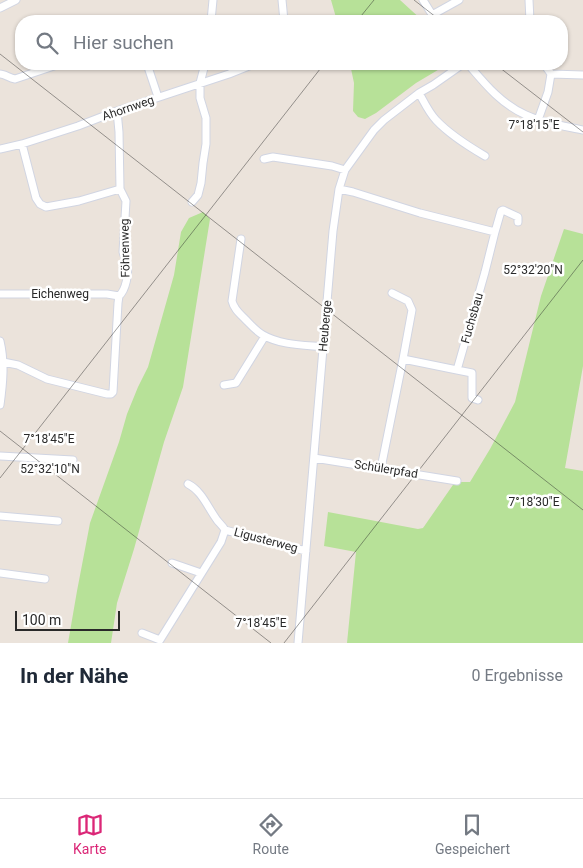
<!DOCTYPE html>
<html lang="de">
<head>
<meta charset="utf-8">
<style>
  :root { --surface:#fff; --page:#f2f2f3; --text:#1f2937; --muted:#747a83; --line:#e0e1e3; --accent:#db2777 }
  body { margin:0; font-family:Roboto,sans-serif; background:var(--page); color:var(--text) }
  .scale { position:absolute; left:15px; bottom:12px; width:105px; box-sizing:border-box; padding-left:5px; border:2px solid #292929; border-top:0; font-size:14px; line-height:18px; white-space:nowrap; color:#292929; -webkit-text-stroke:4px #fff; paint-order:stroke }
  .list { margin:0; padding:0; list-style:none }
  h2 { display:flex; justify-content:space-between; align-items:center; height:65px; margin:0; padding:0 20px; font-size:21px }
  h2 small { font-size:16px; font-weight:400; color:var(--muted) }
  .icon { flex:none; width:28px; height:28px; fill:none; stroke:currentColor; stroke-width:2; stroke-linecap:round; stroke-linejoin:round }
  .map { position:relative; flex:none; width:583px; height:643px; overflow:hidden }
  .search { position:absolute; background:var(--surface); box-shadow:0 1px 4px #0004; left:15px; right:15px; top:15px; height:55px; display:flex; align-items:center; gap:12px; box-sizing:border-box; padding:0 18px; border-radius:20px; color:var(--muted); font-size:19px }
  .sheet { height:155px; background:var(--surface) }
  nav { display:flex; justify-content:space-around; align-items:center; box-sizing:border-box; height:70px; border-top:1px solid var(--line); background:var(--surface); font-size:14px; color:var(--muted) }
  nav a { display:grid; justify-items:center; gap:2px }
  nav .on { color:var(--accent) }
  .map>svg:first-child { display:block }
  .green { fill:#b7e198 }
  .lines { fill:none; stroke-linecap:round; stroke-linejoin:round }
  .street-casing { stroke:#d1d5e2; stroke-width:9 }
  .street { stroke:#fff; stroke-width:7 }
  .ticks { fill:none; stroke:#292929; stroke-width:1; stroke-opacity:0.45 }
  .labels { text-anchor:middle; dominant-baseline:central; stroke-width:5; stroke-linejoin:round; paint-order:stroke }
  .street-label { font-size:12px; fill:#292929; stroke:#fff }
  .ticks-label { font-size:12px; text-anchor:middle; fill:#292929; stroke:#fff; stroke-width:5; stroke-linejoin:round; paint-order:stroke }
</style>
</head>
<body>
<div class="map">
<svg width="583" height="643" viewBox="0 0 583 643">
  <rect width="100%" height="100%" fill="#ebe3db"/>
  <path class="green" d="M 331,0 L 400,0 L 423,21 L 337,21 Z
    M 350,64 L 448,64 L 416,83 L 376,113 L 365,119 L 358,117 L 353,111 L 354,83 Z
    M 203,212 L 210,219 L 183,387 L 164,442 L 134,549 L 117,603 L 111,643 L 68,643 L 77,591 L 90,523 L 119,442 L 127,414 L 138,387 L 148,367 L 174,275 L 181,232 L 189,218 Z
    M 564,229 L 583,234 L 583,366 L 565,468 L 583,471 L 583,643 L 347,643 L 356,552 L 324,546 L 328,512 L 418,529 L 423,528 L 455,482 L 470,482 L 490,449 L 515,402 L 541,296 Z"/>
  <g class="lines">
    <g class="street-casing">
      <path id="street" d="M 282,0 L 284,21
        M 423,0 L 436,21
        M 529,0 L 530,21
        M 0,8 L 16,0
        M 432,15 L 459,0
        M 211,21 L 213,0
        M 147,64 L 158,97
        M 468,64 C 485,84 501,104 526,115 C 543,123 564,126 583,130
        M 0,74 C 5,74 9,78 15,79 L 60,64
        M 551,74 L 583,75
        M 419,93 C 424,102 429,113 436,120 C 450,135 468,146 485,156
        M 538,120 L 548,92 L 551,74 L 544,64
        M 22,144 L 36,198 L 40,204 L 46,207 L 79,201 L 120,189
        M 0,149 L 22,144 L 78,126 L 117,111 L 229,74 L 254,64
        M 264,159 L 273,157 L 332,166 L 345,170
        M 339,189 L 353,192 L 420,213 L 495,232 L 485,272 L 457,370 L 403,359 L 381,468
        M 192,202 L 198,195 L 201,183 L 203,163 L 206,144 L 206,118 L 200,98 L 200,83 L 205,64
        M 495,232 L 501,211 L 503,210 L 518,217 L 518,222
        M 241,239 L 232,301 C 234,309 239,313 245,319 C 251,325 256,331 263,335 C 280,345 304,345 324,347
        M 392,293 L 408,301 L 412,310 L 403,359
        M 0,294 L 107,294 L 119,296
        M 0,341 C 5,362 3,383 0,405
        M 3,362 L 18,365 L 47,379 L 107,394 L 111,394 L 113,392 L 118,303 L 119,296 C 126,290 129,273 127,264 C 126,260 124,256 123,252 L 126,201 L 120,189 L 119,132 L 117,111
        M 457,370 L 472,373 L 472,398 L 478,400
        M 224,385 L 236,383 L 265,336
        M 0,456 L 73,460
        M 314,458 L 457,481
        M 188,484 C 202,491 208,508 217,520 C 219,523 223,526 225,530 L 306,551
        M 0,516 L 58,521
        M 172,563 L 201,573
        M 0,573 L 45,579
        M 142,633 L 160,640 L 221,542 L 225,530
        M 298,643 L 333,231 L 339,189 L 345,170 L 374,130 L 384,120 L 419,93 L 433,85 L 463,64"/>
    </g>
    <use href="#street" class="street"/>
  </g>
  <path class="ticks" d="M 414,0 L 441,21M 357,21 L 374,0M 0,54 L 583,510M 495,64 L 583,132M 0,431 L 271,643M 0,478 L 324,64M 284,643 L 583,260"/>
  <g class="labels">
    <g class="street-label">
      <text transform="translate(128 108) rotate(-19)">Ahornweg</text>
      <text transform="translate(125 248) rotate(-91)">Föhrenweg</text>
      <text x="60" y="294">Eichenweg</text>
      <text transform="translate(472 318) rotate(-74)">Fuchsbau</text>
      <text transform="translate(325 326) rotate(-85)">Heuberge</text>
      <text transform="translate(386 469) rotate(9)">Schülerpfad</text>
      <text transform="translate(266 540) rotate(15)">Ligusterweg</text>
    </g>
  </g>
  <g class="ticks-label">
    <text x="534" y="129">7°18'15"E</text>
    <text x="533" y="274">52°32'20"N</text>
    <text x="49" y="443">7°18'45"E</text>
    <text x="50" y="473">52°32'10"N</text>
    <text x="534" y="506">7°18'30"E</text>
    <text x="261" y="627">7°18'45"E</text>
  </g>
</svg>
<div class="scale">100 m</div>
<div class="search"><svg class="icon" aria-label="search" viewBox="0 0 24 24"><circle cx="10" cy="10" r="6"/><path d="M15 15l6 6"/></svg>Hier suchen</div>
</div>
<section class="sheet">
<h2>In der Nähe<small>0 Ergebnisse</small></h2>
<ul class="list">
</ul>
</section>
<nav>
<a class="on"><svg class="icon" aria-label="map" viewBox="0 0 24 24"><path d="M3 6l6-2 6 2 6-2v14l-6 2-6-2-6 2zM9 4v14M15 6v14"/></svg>Karte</a>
<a><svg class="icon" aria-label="directions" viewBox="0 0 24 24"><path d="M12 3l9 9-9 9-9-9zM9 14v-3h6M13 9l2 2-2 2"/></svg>Route</a>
<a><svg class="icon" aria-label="saved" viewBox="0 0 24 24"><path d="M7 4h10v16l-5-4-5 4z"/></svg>Gespeichert</a>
</nav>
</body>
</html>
